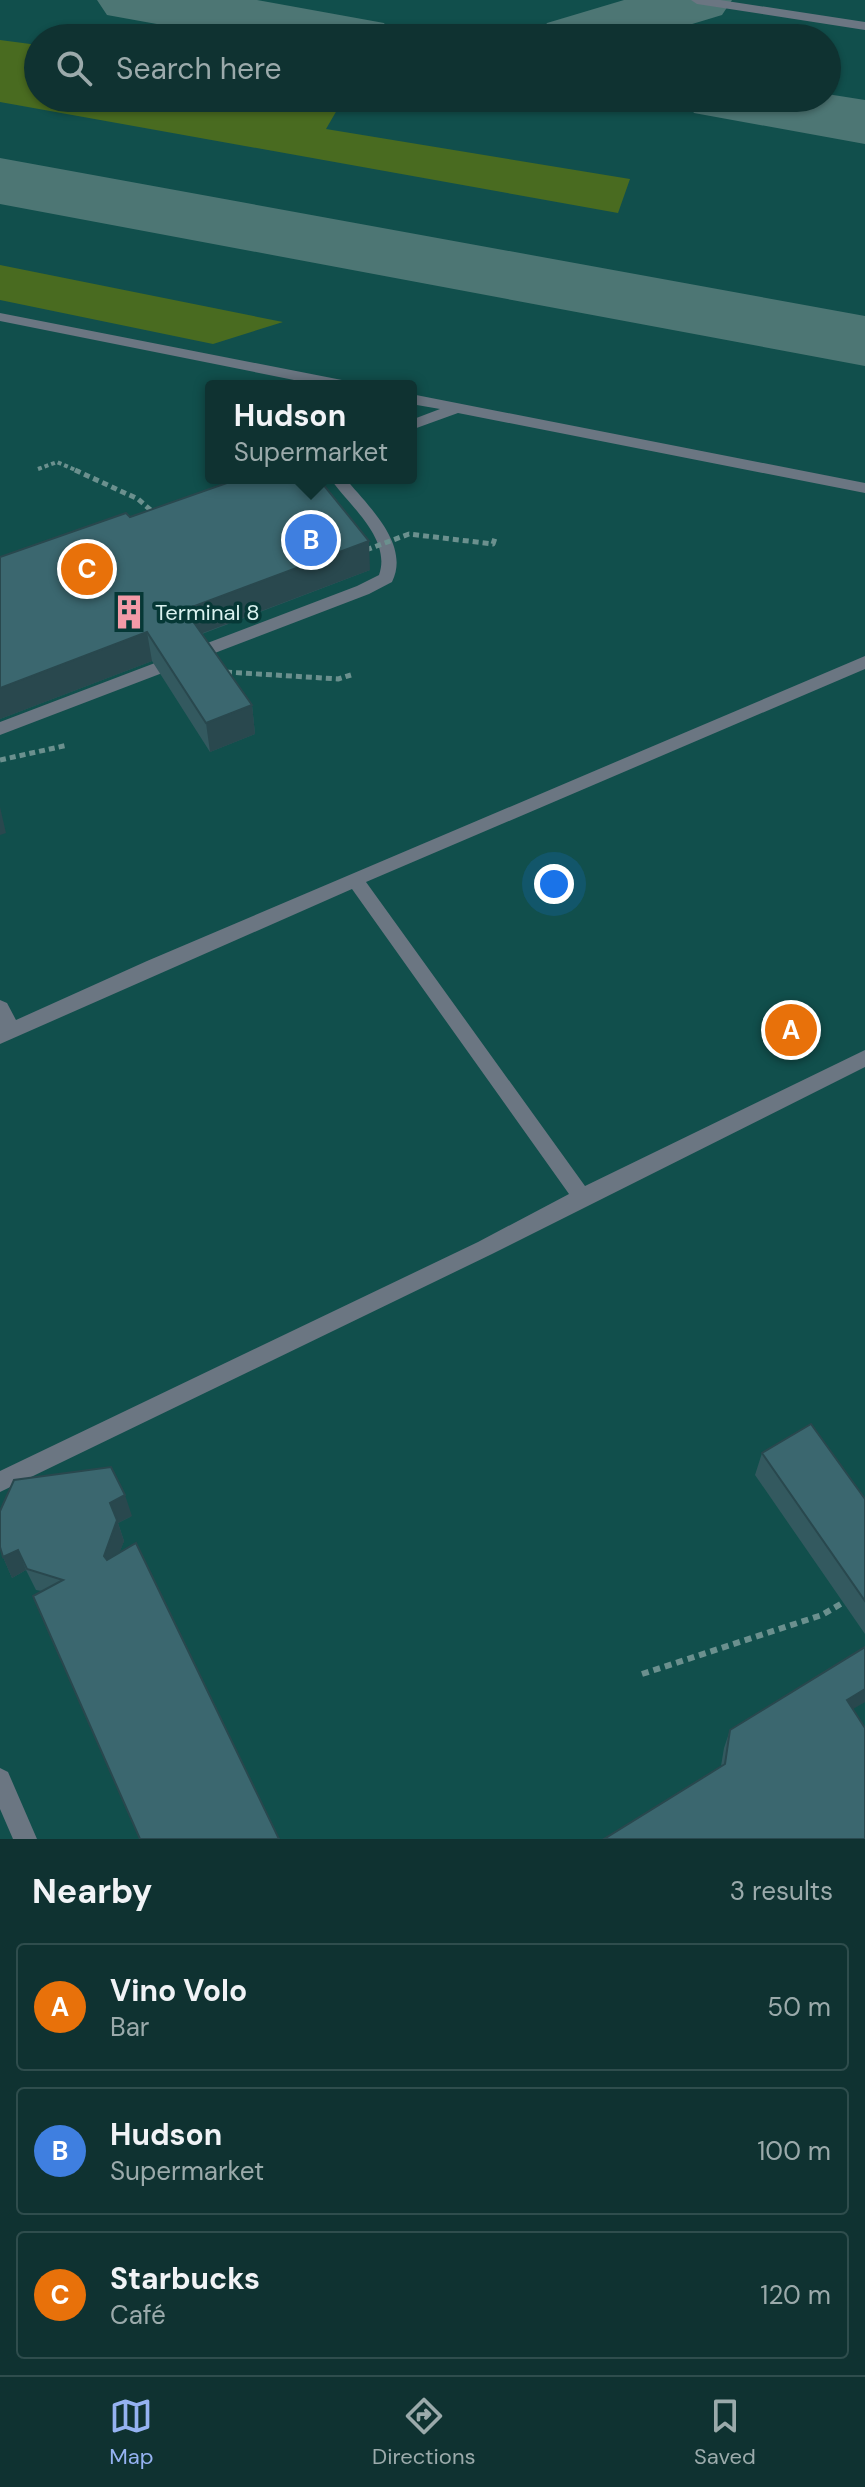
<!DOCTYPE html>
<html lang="en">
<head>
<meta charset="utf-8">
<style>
  :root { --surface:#0f3231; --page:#183a39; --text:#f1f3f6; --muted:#9baaab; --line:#2f4d4d; --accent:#95b2f1 }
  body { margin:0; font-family:"DM Sans",sans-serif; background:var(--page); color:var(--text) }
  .you { position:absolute; left:554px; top:884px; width:28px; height:28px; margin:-20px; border:6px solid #fff; border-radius:50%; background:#1a73e8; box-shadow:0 0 0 12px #1a73e833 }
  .badge { display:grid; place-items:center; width:52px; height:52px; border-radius:50%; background:var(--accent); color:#fff; font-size:26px; font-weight:700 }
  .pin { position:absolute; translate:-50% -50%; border:4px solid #fff; box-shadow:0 2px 8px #0006 }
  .popup { position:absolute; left:205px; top:380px; width:212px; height:104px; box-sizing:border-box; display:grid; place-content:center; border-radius:8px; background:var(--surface); filter:drop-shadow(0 2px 6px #0005); font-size:26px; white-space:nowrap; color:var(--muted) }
  .popup b { font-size:30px; color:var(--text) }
  .popup::after { content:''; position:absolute; left:50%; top:100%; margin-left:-16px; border:16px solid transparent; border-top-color:var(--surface) }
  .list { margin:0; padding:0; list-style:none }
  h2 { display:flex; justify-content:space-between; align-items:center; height:104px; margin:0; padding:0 32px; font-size:34px }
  h2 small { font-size:26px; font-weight:400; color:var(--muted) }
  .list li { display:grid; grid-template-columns:52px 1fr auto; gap:24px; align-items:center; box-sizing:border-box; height:128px; margin:0 16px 16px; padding:0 16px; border:2px solid var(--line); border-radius:8px }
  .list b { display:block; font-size:30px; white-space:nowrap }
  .list p { margin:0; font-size:26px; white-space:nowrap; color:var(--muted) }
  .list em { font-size:26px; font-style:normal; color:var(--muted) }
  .icon { flex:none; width:44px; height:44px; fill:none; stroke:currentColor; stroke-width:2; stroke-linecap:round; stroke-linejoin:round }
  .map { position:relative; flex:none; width:865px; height:1839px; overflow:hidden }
  .search { position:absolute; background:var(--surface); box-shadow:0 2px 6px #0004; left:24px; right:24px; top:24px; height:88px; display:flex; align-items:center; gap:20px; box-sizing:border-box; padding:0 28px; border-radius:44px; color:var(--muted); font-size:30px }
  .sheet { height:536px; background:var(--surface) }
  nav { display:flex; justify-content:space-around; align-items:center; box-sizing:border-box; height:112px; border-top:2px solid var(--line); background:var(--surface); font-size:22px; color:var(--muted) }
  nav a { display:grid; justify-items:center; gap:4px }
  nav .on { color:var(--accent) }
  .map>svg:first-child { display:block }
  .built { fill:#114f4c; fill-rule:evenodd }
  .green { fill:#496b20 }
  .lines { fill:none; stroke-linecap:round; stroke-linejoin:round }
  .taxiway { fill:#4d7674; fill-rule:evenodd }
  .path-far1 { stroke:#6b908e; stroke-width:5; stroke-dasharray:6 4; stroke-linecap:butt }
  .path { stroke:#6b908e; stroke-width:6; stroke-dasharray:7 5; stroke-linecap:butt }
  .service { fill:#6b7682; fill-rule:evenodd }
  .path-bridge-far1 { stroke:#6b908e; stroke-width:4; stroke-dasharray:4 3; stroke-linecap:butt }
  .path-bridge { stroke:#6b908e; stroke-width:5; stroke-dasharray:6 4; stroke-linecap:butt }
  .wall { fill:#33595f }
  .shaded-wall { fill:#29484e }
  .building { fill:#3b676f; stroke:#29484e; stroke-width:2 }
  .labels { text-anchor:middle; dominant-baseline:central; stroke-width:7; stroke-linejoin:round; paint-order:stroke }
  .poi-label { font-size:22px; fill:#d9f1ef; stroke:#063836; text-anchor:start }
</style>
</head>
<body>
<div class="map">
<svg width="865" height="1839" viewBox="0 0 865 1839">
  <rect width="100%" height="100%" fill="#144341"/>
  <path class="built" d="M 0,0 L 865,0 L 865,1839 L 0,1839 ZM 38,38 L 827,38 L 827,98 L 38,98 ZM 211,386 L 411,386 L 411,478 L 211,478 Z"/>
  <path class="green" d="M 0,40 L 38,45 L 38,98 L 344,98 L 326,129 L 630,179 L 618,213 L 0,102 Z
    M 0,266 L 0,265 L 283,322 L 213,344 L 0,300 Z"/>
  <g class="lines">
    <path class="taxiway" d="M 97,0 L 257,0 L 384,23 L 394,38 L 234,38 L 107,15 Z
      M 624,0 L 732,0 L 722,15 L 646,38 L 537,38 L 547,23 Z
      M 827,94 L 865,100 L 865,144 L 694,113 L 684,98 L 827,98 Z
      M 0,158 L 865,316 L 865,366 L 0,204 Z"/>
    <path class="path-far1" d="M 226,672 L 338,679 L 351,675
      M 0,760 L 68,745"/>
    <path class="path" d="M 642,1674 L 822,1615 L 844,1602"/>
    <path class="service" d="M 691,0 L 720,0 L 865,22 L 865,30 L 697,4 Z
      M 0,313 L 347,381 L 354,386 L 324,386 L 0,321 Z
      M 411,394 L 865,483 L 865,493 L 458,413 L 411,430 L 411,420 L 440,409 L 411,404 Z
      M 330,478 L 345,478 C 367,505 411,544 392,582 L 369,594 L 0,735 L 0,722 L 357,586 L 379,575 C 392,538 348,505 330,478 Z
      M 865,656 L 865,669 L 366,882 L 585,1186 L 865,1050 L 865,1067 L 492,1254 L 0,1492 L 0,1471 L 478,1242 L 569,1194 L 352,889 L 0,1044 L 0,1000 L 7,1003 L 16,1020 L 147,961 Z
      M 0,1768 L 8,1772 L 37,1839 L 13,1839 L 0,1809 Z"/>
    <path class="path-bridge-far1" d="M 38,469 L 57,462 L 80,472"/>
    <path class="path-bridge" d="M 75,470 L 138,499 L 154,513
      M 366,550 L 409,534 L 493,544 L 495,538"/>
  </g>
  <path class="wall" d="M 130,517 L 370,570 L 202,634 L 252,705 L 255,734 L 210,752 L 152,661 L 0,719 L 0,557 Z
    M 762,1453 L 865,1499 L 865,1634 L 755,1475 Z
    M 132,1516 L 118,1523 L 124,1541 L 119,1553 L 279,1839 L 42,1591 L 36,1590 L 26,1570 L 12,1578 L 3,1557 Z
    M 865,1702 L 721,1766 L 724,1748 L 730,1730 Z"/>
  <path class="shaded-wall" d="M 369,541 L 370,570 L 200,634 L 190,617 L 192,607 Z
    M 147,632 L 152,661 L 0,719 L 0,688 Z
    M 252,705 L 255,734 L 210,752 L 206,723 Z
    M 0,807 L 6,833 L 0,835 Z
    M 125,1495 L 132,1516 L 118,1523 L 124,1541 L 111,1576 L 104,1556 L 110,1503 Z
    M 18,1550 L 26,1570 L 12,1578 L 3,1557 Z
    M 865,1689 L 865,1702 L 838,1718 L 847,1700 Z"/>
  <path class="building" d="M 241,478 L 318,478 L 369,541 L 192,607 L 197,614 L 190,617 L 252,705 L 206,723 L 147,632 L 0,688 L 0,557 L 126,513 L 130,517 Z
    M 811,1424 L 865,1499 L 865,1601 L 762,1453 Z
    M 111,1467 L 125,1495 L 110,1503 L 117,1520 L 104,1556 L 107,1560 L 136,1543 L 279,1839 L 140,1839 L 33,1596 L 63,1580 L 27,1569 L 18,1550 L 3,1557 L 0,1547 L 0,1511 L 14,1480 Z
    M 865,1647 L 865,1689 L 847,1700 L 865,1728 L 865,1839 L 604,1839 L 725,1764 L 730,1730 Z"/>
  <defs>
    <g id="building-bare" transform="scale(2.76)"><path d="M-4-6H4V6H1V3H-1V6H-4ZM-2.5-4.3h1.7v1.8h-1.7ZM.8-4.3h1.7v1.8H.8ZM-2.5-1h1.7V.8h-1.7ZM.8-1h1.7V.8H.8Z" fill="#f39aa7" stroke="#063836" stroke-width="2.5" paint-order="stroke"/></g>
  </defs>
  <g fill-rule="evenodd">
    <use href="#building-bare" x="129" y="612"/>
  </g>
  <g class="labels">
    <g class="poi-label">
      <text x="155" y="612">Terminal 8</text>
    </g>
  </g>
</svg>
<div class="you"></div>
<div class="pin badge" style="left:791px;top:1030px;background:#e8710a">A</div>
<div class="pin badge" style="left:311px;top:540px;background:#3f7fe0">B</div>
<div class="popup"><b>Hudson</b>Supermarket</div>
<div class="pin badge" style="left:87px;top:569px;background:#e8710a">C</div>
<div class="search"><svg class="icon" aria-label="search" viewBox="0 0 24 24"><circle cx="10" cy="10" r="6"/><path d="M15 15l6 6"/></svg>Search here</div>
</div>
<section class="sheet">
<h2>Nearby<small>3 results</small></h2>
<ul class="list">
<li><span class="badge" style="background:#e8710a">A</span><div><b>Vino Volo</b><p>Bar</p></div><em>50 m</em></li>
<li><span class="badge" style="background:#3f7fe0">B</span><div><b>Hudson</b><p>Supermarket</p></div><em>100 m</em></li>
<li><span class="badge" style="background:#e8710a">C</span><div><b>Starbucks</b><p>Café</p></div><em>120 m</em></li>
</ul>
</section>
<nav>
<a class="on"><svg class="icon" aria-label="map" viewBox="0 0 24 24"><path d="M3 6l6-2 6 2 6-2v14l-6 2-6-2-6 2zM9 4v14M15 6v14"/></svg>Map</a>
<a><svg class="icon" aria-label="directions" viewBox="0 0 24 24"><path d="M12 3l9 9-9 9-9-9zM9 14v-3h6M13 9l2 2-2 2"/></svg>Directions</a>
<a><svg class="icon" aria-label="saved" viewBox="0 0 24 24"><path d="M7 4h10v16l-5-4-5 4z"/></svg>Saved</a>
</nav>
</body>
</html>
